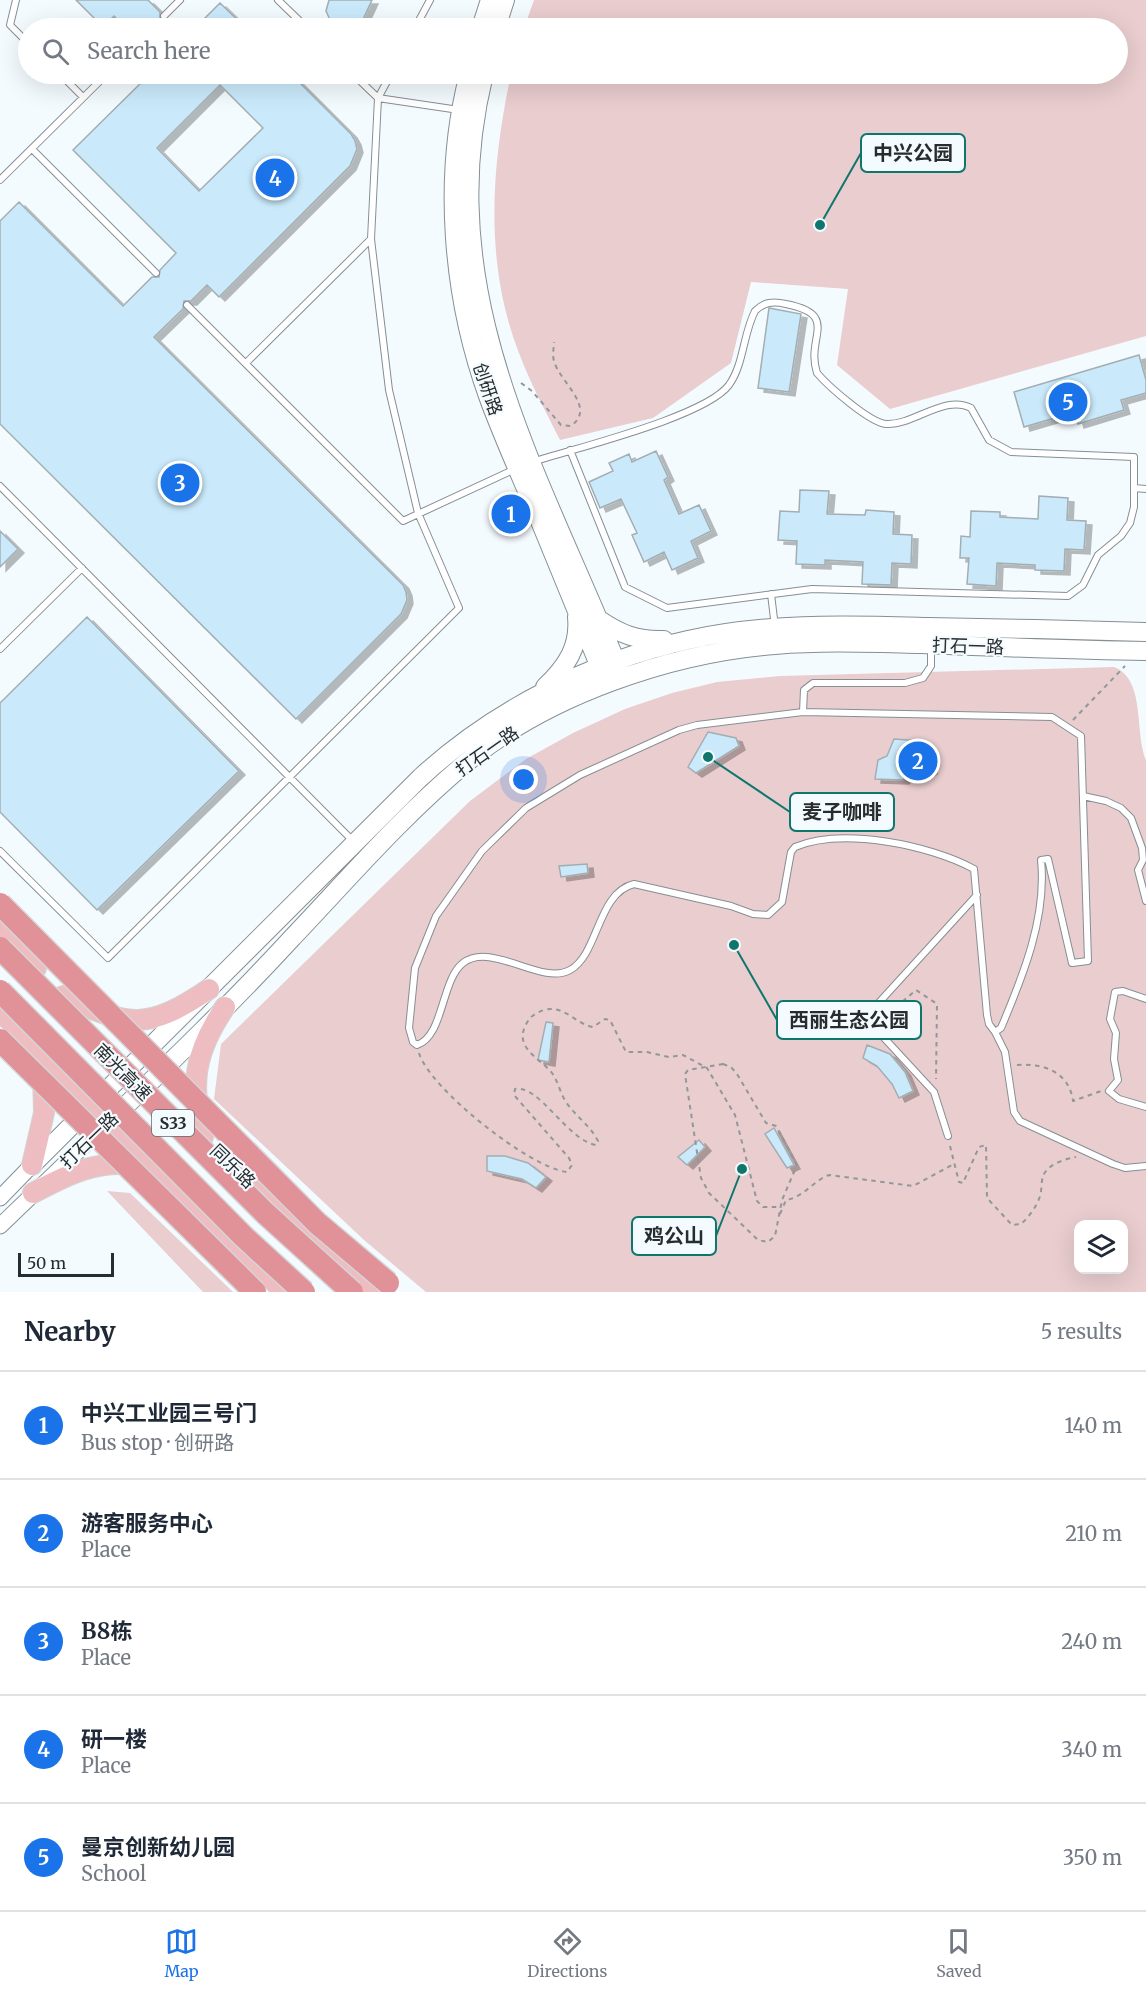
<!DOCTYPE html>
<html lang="en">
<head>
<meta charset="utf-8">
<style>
  :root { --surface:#fff; --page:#f2f2f3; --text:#1f2937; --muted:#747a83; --line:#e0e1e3; --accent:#1a73e8 }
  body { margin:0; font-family:Merriweather,"Noto Sans SC",serif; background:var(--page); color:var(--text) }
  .controls { position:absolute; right:18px; bottom:18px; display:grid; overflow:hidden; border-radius:12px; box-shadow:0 6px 24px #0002 }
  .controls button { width:54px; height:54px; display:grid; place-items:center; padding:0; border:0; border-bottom:2px solid var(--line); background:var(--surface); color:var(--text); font:30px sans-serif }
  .scale { position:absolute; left:18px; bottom:15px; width:96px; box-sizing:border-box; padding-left:6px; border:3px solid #282c2e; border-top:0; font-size:16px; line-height:21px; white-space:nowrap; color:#282c2e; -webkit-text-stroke:4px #f4fbff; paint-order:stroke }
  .you { position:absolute; left:524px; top:780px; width:21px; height:21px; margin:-15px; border:4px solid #fff; border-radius:50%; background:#1a73e8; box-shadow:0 0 0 9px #1a73e833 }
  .badge { display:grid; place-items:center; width:39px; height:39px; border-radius:50%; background:var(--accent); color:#fff; font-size:20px; font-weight:700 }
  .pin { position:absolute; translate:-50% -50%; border:3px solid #fff; box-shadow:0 2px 6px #0006 }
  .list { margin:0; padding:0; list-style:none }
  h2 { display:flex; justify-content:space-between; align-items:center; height:78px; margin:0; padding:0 24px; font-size:26px }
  h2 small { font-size:20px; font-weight:400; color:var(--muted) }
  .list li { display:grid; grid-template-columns:39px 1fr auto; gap:18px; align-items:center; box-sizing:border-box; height:108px; padding:0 24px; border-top:2px solid var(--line) }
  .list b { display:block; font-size:22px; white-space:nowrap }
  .list p { margin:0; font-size:20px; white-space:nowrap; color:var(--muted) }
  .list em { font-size:20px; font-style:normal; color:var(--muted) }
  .icon { flex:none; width:33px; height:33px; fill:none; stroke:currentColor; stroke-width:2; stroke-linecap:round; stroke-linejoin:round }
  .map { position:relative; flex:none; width:1146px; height:1292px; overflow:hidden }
  .search { position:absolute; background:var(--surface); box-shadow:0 6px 24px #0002; left:18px; right:18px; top:18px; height:66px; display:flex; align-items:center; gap:15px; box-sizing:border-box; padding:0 21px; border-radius:33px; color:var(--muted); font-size:22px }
  .sheet { height:618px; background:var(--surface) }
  nav { display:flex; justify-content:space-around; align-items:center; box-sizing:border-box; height:84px; border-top:2px solid var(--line); background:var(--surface); font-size:16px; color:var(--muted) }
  nav a { display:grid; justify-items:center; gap:3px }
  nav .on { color:var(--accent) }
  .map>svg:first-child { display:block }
  .green { fill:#e9cdcf; fill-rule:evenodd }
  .building { fill:#caeafb; stroke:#a3aeb3; stroke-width:1.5; fill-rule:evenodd; filter:url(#shadow) }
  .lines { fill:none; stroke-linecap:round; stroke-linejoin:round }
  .service-casing { stroke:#858f94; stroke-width:8 }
  .tertiary-casing { stroke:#858f94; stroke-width:17 }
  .secondary-casing { stroke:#858f94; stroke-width:20 }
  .primary-casing { stroke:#d4d5d5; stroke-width:22 }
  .path { stroke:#92979a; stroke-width:2; stroke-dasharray:4.5 4.5; stroke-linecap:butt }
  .service { stroke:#fff; stroke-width:6 }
  .tertiary { stroke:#fff; stroke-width:15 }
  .secondary { stroke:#fff; stroke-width:18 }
  .primary { stroke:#edbdc1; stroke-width:20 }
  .motorway-bridge-casing { stroke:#d4d5d5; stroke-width:25; stroke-linecap:butt }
  .path-bridge { stroke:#92979a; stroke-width:2; stroke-dasharray:4.5 4.5; stroke-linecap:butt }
  .motorway-bridge { stroke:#e19198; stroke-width:22 }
  .labels { text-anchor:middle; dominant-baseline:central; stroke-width:4.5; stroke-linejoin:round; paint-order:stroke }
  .shield { fill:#f4fbff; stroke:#656a6d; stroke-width:1.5 }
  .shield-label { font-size:16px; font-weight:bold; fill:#282c2e }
  .street-label { font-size:18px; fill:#282c2e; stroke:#f4fbff }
  .leader { fill:none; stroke:#0f766e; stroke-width:2 }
  .callout-dot { fill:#0f766e; stroke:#f4fbff; stroke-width:2 }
  .callout { fill:#f4fbff; stroke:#0f766e; stroke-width:2 }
  .callout-label { font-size:20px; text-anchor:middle; font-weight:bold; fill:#282c2e }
</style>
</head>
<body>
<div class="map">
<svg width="1146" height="1292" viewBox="0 0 1146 1292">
  <defs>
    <filter id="shadow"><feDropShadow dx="6" dy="4" stdDeviation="0" flood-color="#0004"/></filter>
  </defs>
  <rect width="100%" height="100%" fill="#f4fbff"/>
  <path class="green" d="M 534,0 L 1146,0 L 1146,336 L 890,409 L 837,365 L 848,289 L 751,282 L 731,363 L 653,418 L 560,440 C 546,412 530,383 519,353 C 484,263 491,167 511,74 L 1118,74 L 1118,28 L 524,28 Z
    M 1114,667 C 1146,680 1134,730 1146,760 L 1146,1292 L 426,1292 L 364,1240 L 214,1099 L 221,1044 L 470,801 L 526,759 L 573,733 L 625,709 L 672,693 L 717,682 L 780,676 ZM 1078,1224 L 1124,1224 L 1124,1270 L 1078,1270 Z
    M 107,1191 L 130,1193 L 233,1292 L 203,1292 Z"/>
  <path class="building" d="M 76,0 L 148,0 L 160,12 L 160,19 L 168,20 L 177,28 L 126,28 L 114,16 L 103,27 Z
    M 329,0 L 372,0 L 359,28 L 348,21 L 338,23 L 330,20 L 326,11 Z
    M 220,3 L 246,28 L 195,28 Z
    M 150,74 L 291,74 L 351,134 L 355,141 L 357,149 L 350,166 L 219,297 L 207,285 L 191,301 L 184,301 L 183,309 L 154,337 L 403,585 L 406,592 L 407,600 L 401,614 L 296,719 L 0,424 L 0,221 L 19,202 L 123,306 L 152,277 L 159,277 L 160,270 L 176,253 L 73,150 ZM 220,85 L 263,128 L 199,191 L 157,148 Z
    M 769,308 L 801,314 L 789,392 L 758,388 Z
    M 1139,355 L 1146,380 L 1146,393 L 1121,400 L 1124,410 L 1078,424 L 1075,412 L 1024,427 L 1014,392 Z
    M 656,451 L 668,477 L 664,480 L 679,514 L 699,505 L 711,531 L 691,541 L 698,558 L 672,570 L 664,552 L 644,562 L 632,535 L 637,533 L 621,499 L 600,508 L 589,482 L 613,471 L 609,463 L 629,454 L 632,462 Z
    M 800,490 L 829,491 L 827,514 L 865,515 L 866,510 L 894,512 L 893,534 L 912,535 L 911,564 L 892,563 L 891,585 L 862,584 L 863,562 L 825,560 L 825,565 L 796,564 L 797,541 L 778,540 L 780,511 L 799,512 Z
    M 1039,496 L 1068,498 L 1067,520 L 1086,521 L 1084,550 L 1065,549 L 1064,571 L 1035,570 L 1035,565 L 997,563 L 996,586 L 967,584 L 969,558 L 960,558 L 961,536 L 970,537 L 971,511 L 1000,512 L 1000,517 L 1038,519 Z
    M 0,531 L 18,549 L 0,567 Z
    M 87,617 L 239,771 L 97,910 L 0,812 L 0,703 Z
    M 708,732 L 736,738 L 739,746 L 696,773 L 688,767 Z
    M 894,739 L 922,741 L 931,751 L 931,770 L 920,777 L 912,768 L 903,780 L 875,779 L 878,760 L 887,756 Z
    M 587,864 L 588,873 L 561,877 L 559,866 Z
    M 546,1022 L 553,1023 L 549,1062 L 538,1060 Z
    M 867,1045 L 890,1054 L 905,1072 L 913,1091 L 899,1098 L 892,1084 L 877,1066 L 863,1058 Z
    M 774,1128 L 794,1165 L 787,1168 L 765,1134 Z
    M 699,1140 L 705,1147 L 687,1165 L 678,1157 Z
    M 487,1156 L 505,1156 L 528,1163 L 546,1177 L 536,1188 L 522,1179 L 487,1171 Z"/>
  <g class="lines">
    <g class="service-casing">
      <path id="service" d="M 16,0 L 10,25 L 28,43
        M 278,0 L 307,28
        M 164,16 L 180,0
        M 415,28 L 430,0
        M 60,74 L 83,97
        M 353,74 L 378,98 L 459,110
        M 32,149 L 156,273
        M 0,180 L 107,74
        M 187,305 L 403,521 L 515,469
        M 246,363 L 371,239
        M 533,462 C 575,448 705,417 729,385 C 744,364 743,334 755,311 C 764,302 773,301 786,304 C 841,315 805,337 817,373 C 828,386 871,424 887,424 C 914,425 945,394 971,408 L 989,440 L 1011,452 L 1134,457 L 1134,507 L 1130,523 L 1121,536 L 1098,555 L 1083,585 L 1068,596 L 812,589 L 667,608 L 625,587 L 570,450
        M 0,486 L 353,841
        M 1134,488 L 1146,489
        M 771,594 L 775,627
        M 0,649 L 82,568
        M 803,712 L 1052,717 L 1081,736 L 1088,961 L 1072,963 L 1048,859 L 1041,860 C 1047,917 1023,976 1001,1028 L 995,1032 L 989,1024 L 987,1015 L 974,869 C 930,845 842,827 795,847 L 791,852 L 782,902 L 768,915 L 753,914 L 731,906 L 634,884 C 597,893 599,954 570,970 C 541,986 492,941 463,963 C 441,980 444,1036 417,1045 L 413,1042 L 409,1028 L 415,968 L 436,916 L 482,851 L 526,808 L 580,775 L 679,730 L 697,725 Z
        M 803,712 L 804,690 L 813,683 L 905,683 L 923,678 L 931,666 L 931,645
        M 1083,796 L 1106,801 L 1121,808 L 1131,818 L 1142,848 L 1143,860 L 1138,870 L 1146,901
        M 0,851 L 108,958 L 459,608 L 418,513 L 389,390 L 371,239 L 378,98 L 391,74
        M 1146,999 L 1123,991 L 1115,992 L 1110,1019 L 1116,1033 L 1114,1059 L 1118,1080 L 1109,1091 L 1119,1099 L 1146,1107
        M 995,1032 L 1005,1052 L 1014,1112 L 1020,1121 L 1113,1164 L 1125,1168 L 1146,1166
        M 948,1136 L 934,1092 L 874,1027 L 874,1008 L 977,895"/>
    </g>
    <g class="tertiary-casing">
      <path id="tertiary" d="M 0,1198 L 32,1165
        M 0,1226 L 102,1128"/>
    </g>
    <g class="secondary-casing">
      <path id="secondary" d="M 481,28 L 490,0
        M 496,28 L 505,0
        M 469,74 C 442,177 452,296 488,396 C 504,440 524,483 542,526 C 563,576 583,627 604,677
        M 484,74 C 429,297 541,473 620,672
        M 598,619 C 620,634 637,641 664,640
        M 545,687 C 566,667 580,647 577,617
        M 111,1120 C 172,1061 233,1002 291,939 C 348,879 403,815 467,762 C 548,695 671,653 775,645 C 824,641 873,643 921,644 C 996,647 1071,650 1146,651
        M 32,1165 L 421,777 C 495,709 590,662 688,640 C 767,622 849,625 928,627 C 1001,628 1073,630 1146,632"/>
    </g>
    <g class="primary-casing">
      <path id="primary" d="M 0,932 L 36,968
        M 63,996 C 129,1027 147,1031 209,989
        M 0,1011 L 239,1249 L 285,1292
        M 203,1137 C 190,1084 194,1053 225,1007
        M 226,1159 L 371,1292
        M 32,1165 L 44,1113 L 43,1073
        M 33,1193 C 67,1175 95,1160 135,1165"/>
    </g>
    <path class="path" d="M 521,383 L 532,391 L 561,425 L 571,426 C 597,407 560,383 554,361 C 552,355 554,348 554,342
      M 1073,720 L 1125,666
      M 882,1019 L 916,990 L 937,1004 L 936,1079
      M 419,1053 C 430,1089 530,1168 567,1172 L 572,1165 L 569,1158 L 514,1095 L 515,1089 C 539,1084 567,1140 596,1145 L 598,1141 C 590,1125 575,1116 566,1102 C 560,1093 558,1081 552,1073 C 539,1057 511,1047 528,1021 C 532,1014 543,1009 551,1009 C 567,1009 577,1024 593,1027 L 605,1019 L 610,1020 L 626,1052 L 647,1052 L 669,1057 L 683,1055 L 707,1068 L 735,1115 L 757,1201 L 763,1207 L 780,1207
      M 1017,1065 C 1044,1063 1069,1072 1073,1101 L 1101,1091
      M 950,1146 L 959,1182 L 963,1183 L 979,1147 L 986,1145 L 987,1198 L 1012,1225 L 1021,1224 C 1029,1217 1037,1206 1040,1196 C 1042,1190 1041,1182 1043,1176 C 1048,1164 1065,1159 1076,1157
      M 780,1214 L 786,1200 C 804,1197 813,1181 829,1175 L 913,1186 L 954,1164"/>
    <use href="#service" class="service"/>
    <use href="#tertiary" class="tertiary"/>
    <use href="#secondary" class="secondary"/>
    <use href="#primary" class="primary"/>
    <g class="motorway-bridge-casing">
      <path id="motorway-bridge" d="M 0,904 L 317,1223 L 388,1283
        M 0,948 L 265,1213 L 352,1292
        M 0,991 L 244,1237 L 304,1292
        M 0,1040 L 255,1292"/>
    </g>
    <path class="path-bridge" d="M 723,1064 L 731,1067 L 737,1074 L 766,1123 L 776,1126 L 797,1165 L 782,1200 L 775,1236 L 768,1242 L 758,1240 L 709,1193 L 701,1178 L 685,1074 L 688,1070 Z"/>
    <use href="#motorway-bridge" class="motorway-bridge"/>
  </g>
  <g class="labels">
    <rect class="shield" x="152" y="1110" width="42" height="26" rx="4.5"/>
    <g class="shield-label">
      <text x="173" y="1123">S33</text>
    </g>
    <g class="street-label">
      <text transform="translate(488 389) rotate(71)">创研路</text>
      <text transform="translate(968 646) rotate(2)">打石一路</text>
      <text transform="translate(487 751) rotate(-35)">打石一路</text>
      <text transform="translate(123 1072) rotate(45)">南光高速</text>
      <text transform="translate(89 1140) rotate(-44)">打石一路</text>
      <text transform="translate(233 1166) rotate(44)">同乐路</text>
    </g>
  </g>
  <path class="leader" d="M820 225L861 153M708 757L790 812M734 945L777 1020M742 1169L716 1236"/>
  <g class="callout-dot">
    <circle cx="820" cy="225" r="6"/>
    <circle cx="708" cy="757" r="6"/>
    <circle cx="734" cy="945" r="6"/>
    <circle cx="742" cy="1169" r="6"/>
  </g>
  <g class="callout">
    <rect x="861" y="134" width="104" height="38" rx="6"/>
    <rect x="790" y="793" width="104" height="38" rx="6"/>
    <rect x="777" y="1001" width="144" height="38" rx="6"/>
    <rect x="632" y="1217" width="84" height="38" rx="6"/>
  </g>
  <g class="callout-label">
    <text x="913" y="160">中兴公园</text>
    <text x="842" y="819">麦子咖啡</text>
    <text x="849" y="1027">西丽生态公园</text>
    <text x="674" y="1243">鸡公山</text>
  </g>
</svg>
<div class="controls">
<button><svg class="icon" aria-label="layers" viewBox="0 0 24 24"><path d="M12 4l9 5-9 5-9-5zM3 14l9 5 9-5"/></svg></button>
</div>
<div class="scale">50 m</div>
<div class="you"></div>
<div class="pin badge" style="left:511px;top:514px">1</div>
<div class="pin badge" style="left:918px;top:761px">2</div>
<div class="pin badge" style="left:180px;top:483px">3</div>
<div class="pin badge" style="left:275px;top:178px">4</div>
<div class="pin badge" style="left:1068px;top:402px">5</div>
<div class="search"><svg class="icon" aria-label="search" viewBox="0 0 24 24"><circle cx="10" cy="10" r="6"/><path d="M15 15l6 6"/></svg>Search here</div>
</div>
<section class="sheet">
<h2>Nearby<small>5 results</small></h2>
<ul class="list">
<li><span class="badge">1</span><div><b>中兴工业园三号门</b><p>Bus stop · 创研路</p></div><em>140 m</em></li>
<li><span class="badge">2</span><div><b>游客服务中心</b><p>Place</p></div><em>210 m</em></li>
<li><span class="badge">3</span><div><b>B8栋</b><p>Place</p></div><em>240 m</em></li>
<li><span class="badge">4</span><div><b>研一楼</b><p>Place</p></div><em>340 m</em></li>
<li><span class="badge">5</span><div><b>曼京创新幼儿园</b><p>School</p></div><em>350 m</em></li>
</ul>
</section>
<nav>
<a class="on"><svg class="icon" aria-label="map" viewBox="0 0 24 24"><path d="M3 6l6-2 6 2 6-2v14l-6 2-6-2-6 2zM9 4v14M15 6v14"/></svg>Map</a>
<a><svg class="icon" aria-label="directions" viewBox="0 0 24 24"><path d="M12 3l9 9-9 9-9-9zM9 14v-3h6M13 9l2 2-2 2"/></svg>Directions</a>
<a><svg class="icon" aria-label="saved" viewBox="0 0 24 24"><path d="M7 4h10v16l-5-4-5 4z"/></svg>Saved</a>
</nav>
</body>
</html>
